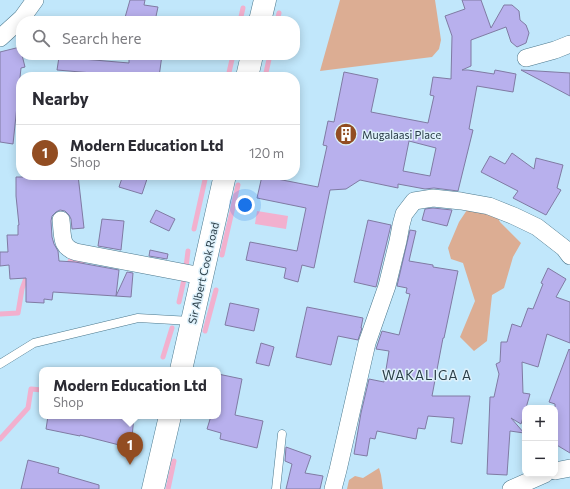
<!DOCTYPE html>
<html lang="en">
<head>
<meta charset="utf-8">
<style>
  :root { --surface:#fff; --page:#f7f7f7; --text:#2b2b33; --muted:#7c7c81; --line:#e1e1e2; --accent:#924d22 }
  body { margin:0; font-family:Commissioner,sans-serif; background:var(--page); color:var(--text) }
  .controls { position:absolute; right:12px; bottom:12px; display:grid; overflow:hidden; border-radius:8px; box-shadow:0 2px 10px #0003 }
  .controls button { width:36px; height:36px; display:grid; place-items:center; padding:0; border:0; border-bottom:1px solid var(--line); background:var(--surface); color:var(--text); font:20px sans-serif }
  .you { position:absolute; left:245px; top:205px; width:14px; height:14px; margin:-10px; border:3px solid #fff; border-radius:50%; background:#1a73e8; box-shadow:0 0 0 6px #1a73e833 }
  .badge { display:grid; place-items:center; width:26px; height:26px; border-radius:50%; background:var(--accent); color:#fff; font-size:13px; font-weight:700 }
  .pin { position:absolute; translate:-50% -33px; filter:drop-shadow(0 1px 2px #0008) }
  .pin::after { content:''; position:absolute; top:21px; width:14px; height:12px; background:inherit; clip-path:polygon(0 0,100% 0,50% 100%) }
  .popup { position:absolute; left:39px; top:367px; width:182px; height:52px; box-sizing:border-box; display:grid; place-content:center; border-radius:8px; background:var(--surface); filter:drop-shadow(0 1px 3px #0005); font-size:13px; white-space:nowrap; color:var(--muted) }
  .popup b { font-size:15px; color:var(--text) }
  .popup::after { content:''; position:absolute; left:50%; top:100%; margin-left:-8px; border:8px solid transparent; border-top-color:var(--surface) }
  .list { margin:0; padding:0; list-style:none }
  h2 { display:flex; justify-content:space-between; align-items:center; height:52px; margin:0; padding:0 16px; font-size:17px }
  h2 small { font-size:13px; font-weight:400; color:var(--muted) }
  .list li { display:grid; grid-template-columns:26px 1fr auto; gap:12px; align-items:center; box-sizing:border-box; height:56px; padding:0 16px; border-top:1px solid var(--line) }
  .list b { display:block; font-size:15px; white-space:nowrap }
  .list p { margin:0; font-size:13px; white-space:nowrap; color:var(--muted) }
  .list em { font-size:13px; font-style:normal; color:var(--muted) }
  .icon { flex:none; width:22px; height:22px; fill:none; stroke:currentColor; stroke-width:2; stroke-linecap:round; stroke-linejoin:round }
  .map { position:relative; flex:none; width:570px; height:489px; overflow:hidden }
  .search { position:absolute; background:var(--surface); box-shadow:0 2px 10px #0003; left:16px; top:16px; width:284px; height:44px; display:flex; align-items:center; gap:10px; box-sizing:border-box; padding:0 14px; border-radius:16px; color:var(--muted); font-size:15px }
  .panel { position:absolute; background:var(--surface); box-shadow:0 2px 10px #0003; left:16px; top:72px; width:284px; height:108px; border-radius:16px }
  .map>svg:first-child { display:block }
  .green { fill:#dcad93 }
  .water { fill:#f2b0ce }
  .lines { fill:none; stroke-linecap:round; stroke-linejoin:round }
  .stream { stroke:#f2b0ce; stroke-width:5 }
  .building { fill:#b8b0ed; stroke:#807ba3; fill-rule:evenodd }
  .lane-casing { stroke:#4b788d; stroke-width:9 }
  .street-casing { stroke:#4b788d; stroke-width:18 }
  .secondary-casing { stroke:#4b788d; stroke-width:23 }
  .lane { stroke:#fff; stroke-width:8 }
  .street { stroke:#fff; stroke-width:17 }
  .secondary { stroke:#fff; stroke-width:22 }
  .labels { text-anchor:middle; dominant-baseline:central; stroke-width:3; stroke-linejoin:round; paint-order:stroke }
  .poi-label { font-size:11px; fill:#293c46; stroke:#def1fb; text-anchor:start }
  .street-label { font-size:11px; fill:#293c46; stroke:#def1fb }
  .quarter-label { font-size:13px; letter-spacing:1px; fill:#293c46; stroke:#def1fb }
</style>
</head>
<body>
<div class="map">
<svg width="570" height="489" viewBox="0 0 570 489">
  <rect width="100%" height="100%" fill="#c1e7fb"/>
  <path class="green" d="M 340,0 L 435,0 L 441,40 L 439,49 L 432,57 L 320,71 Z
    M 489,200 L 500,222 L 521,243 L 513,257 L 504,288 L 492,295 L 487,341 L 474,351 L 460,337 L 475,301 L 463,263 L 451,259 L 448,248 L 459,222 L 473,201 Z
    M 379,468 L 381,475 L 383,489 L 347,489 L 349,480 L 355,476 L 363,478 Z"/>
  <path class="water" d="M 257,211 L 288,216 L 286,229 L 255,224 Z"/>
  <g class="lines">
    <path class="stream" d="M 240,21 L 243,8
      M 277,21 L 279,13
      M 228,77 L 233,55
      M 265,77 L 270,55
      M 194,229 L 206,175
      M 222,255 L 238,185
      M 69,268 L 70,261 L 83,261
      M 179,302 L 185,275 L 188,251
      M 0,314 L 18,313 L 22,289 L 26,278 L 26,273
      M 205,331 L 216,290
      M 163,357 L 172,328
      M 0,439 L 28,408 L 31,389 L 42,390
      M 168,489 L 174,461"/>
  </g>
  <path class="building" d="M 130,0 L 145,0 L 144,5 L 158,7 L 155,21 L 124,21 Z
    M 462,0 L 481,0 L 491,28 L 504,5 L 512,5 L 519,11 L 520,20 L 526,25 L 529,33 L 526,43 L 517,47 L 511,42 L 506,27 L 471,40 L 471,66 L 462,70 L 468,70 L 494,74 L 495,70 L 516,74 L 513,92 L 477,86 L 469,129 L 473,130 L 458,191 L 434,188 L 425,189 L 398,184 L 398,188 L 360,180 L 346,189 L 330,190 L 314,268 L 302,265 L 298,282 L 284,278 L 286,268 L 246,260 L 250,242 L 297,251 L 306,208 L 257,198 L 262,176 L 318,187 L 327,146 L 323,145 L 328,121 L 334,122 L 344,72 L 378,79 L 371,112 L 428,123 L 434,96 L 430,95 L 433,77 L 451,79 L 452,36 L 445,16 L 465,9 ZM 409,141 L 436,148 L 430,176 L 403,171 Z
    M 20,47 L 21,55 L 22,55 L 25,67 L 21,68 L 13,144 L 0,142 L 0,52 Z
    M 129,55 L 162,55 L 159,77 L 116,77 L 116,75 L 57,70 L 59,57 L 129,63 Z
    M 521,70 L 570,73 L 570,96 Z
    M 512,153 L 534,169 L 536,158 L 563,165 L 557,188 L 561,190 L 546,215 L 513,198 L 518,191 L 481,172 L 490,156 L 505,164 Z
    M 23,175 L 78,175 L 84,228 L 72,229 L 71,219 L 69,215 L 65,211 L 60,210 L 56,212 L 52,216 L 51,221 L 52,237 L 54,244 L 58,251 L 59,261 L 75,262 L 119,270 L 116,296 L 127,272 L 133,273 L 131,297 L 53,292 L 52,300 L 44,299 L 44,303 L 26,302 L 26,278 L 10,279 L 9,265 L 0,266 L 0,252 L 8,252 L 7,235 L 18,235 L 18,225 L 19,225 L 16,196 L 16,177 L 23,177 Z
    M 123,175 L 135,175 L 147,179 L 142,194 L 119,187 Z
    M 433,208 L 452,210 L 447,226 L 422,220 L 425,209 Z
    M 156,210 L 175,219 L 169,231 L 150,222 Z
    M 102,219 L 124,221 L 121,250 L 98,246 Z
    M 368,220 L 391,225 L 376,287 L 354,282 Z
    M 410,230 L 416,231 L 409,261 L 433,265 L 433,267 L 458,271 L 444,338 L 443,338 L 432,396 L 470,396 L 462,444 L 451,442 L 454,418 L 428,416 L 425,429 L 418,428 L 416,439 L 377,431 L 375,439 L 370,438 L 367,456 L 354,454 L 361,413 L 369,379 L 384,382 L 389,351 L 376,349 L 382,331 L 399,335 L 410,294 L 406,293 L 407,288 L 397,286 Z
    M 150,250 L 168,254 L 167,259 L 149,256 Z
    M 548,268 L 566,279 L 556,297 L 570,302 L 570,343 L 547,334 L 538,367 L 522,362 L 523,393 L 530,394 L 526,408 L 525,408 L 525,411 L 521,424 L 511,418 L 524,433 L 510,431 L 507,475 L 487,474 L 490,397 L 494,397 L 499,374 L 496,364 L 500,362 L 501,342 L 507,342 L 512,324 L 521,327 L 528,308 L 533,309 L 543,284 L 541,283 Z
    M 230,303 L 259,309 L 254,331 L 225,325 Z
    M 307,307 L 363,318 L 361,328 L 362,328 L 358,340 L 338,336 L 331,365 L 296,357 Z
    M 261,343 L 274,347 L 269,366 L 256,363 Z
    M 569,349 L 570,350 L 570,453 L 555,444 L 555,404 L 549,402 Z
    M 218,374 L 242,379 L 235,415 L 263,421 L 257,448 L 220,439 L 221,433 L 207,429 L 211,416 L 218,416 Z
    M 48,416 L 134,416 L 131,448 L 80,435 L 80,436 L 46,429 Z
    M 286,447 L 311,456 L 305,473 L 323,476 L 320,489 L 286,489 L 292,464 L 285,461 Z
    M 28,460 L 59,468 L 58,473 L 99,485 L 99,489 L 21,489 Z"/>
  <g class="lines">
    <g class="lane-casing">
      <path id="lane" d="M 0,364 L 34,343 L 138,318 L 191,321
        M 276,489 L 282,434"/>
    </g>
    <g class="street-casing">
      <path id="street" d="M 0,38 L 22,18 L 35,0
        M 526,58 L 555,50 L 570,44
        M 61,220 C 63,236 60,247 76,252 L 202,276
        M 555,471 L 570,468
        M 333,489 L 338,470 L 367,343 L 387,286 L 398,241 L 401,225 L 404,214 L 414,201 L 433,198 L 461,201 L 489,206 L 514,216 L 537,227 L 564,248 L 570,256
        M 511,489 L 545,474"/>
    </g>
    <g class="secondary-casing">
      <path id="secondary" d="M 260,21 L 265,0
        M 247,77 L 252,55
        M 181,370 L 225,175
        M 153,489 L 170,416"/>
    </g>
    <use href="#lane" class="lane"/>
    <use href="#street" class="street"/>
    <use href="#secondary" class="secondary"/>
  </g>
  <defs>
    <g id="building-disc" transform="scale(1.15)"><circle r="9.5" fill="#924d22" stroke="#def1fb"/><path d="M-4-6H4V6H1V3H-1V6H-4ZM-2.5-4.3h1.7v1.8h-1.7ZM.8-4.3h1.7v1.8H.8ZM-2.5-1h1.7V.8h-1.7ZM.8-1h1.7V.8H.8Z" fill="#fff"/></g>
  </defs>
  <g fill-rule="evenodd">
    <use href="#building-disc" x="346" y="134"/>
  </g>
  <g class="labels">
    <g class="poi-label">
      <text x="362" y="134">Mugalaasi Place</text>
    </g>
    <g class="street-label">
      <text transform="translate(203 273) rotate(-77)">Sir Albert Cook Road</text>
    </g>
    <g class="quarter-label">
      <text x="427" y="375">WAKALIGA A</text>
    </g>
  </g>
</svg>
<div class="controls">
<button>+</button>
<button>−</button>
</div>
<div class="you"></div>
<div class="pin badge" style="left:130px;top:465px">1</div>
<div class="popup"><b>Modern Education Ltd</b>Shop</div>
<div class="search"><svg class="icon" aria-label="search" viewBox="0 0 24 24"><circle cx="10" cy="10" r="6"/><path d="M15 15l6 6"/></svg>Search here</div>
<section class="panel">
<h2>Nearby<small></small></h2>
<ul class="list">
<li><span class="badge">1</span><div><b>Modern Education Ltd</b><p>Shop</p></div><em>120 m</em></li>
</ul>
</section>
</div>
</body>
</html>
